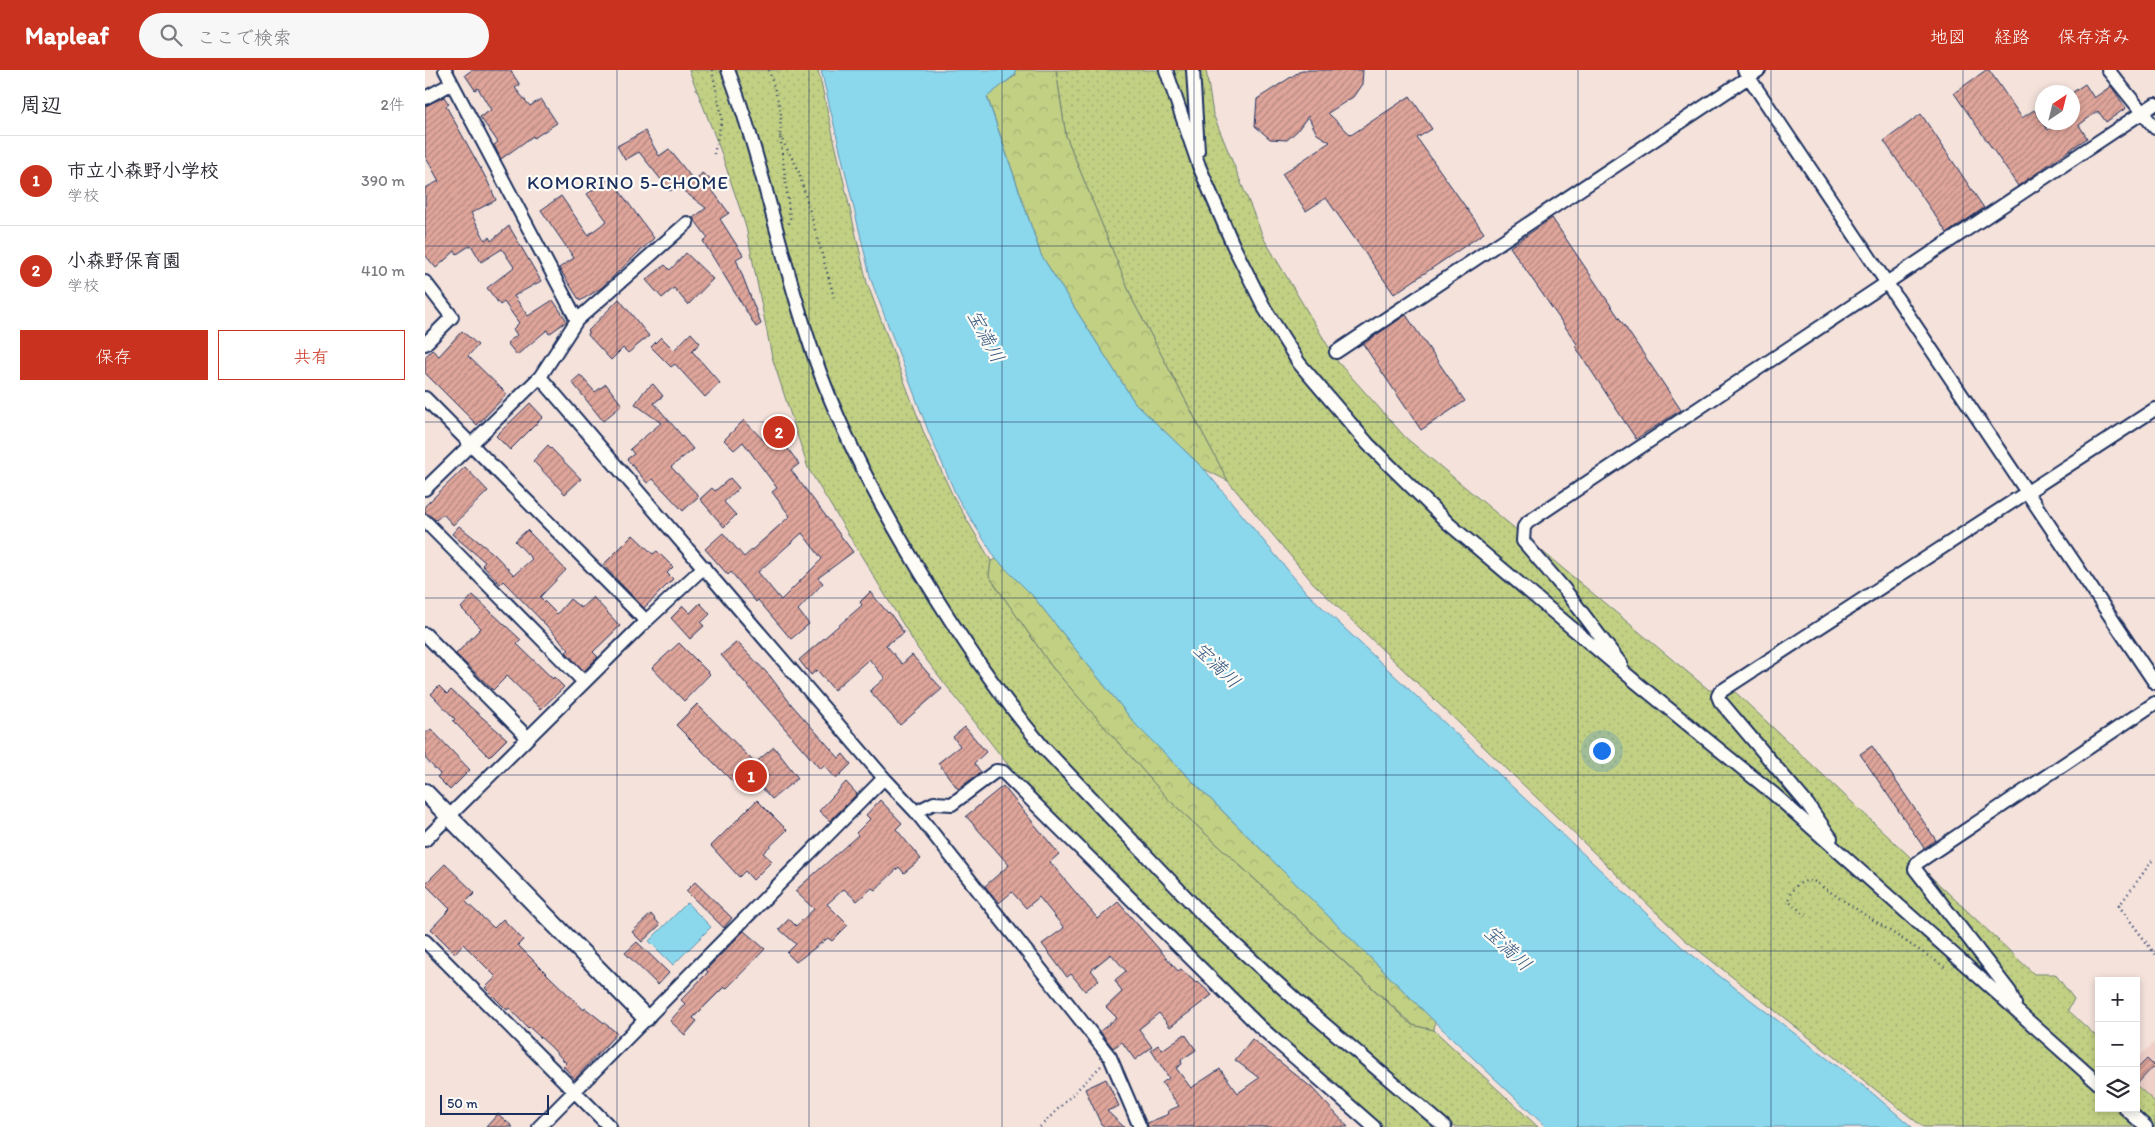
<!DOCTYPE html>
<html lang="ja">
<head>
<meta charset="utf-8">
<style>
  :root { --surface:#fff; --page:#f7f7f7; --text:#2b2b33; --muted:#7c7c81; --line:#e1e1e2; --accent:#c8321e }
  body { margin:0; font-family:Itim,"Klee One",sans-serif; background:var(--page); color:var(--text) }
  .controls { position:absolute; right:15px; bottom:15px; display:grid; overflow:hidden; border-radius:0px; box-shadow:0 2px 8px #0003 }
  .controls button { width:45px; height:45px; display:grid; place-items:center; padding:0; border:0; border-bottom:1px solid var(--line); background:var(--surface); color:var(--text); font:25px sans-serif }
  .compass { position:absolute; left:1610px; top:15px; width:45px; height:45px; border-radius:50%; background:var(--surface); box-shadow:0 2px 8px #0003; rotate:35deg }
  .scale { position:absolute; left:15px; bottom:12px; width:109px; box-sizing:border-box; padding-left:5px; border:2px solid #1b2f5e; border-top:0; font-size:14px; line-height:18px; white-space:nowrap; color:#1b2f5e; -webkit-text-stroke:4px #fdfcf7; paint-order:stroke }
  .you { position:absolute; left:1176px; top:680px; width:18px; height:18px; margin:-12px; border:4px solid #fff; border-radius:50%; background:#1a73e8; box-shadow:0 0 0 8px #1a73e833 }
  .badge { display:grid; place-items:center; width:32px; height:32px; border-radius:50%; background:var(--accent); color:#fff; font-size:16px; font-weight:700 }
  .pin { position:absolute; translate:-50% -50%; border:2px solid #fff; box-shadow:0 1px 5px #0006 }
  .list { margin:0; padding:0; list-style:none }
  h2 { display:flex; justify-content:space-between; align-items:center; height:65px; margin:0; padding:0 20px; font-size:21px }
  h2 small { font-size:16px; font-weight:400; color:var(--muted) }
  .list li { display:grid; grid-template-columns:32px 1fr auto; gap:15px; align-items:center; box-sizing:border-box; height:90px; padding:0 20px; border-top:1px solid var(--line) }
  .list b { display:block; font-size:19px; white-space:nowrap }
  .list p { margin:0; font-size:16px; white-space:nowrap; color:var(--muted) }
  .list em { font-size:16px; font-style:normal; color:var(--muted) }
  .actions { display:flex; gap:10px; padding:15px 20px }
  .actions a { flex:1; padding:11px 0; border:1px solid var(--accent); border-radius:0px; text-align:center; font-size:18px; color:var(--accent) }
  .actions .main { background:var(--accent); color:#fff }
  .icon { flex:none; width:28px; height:28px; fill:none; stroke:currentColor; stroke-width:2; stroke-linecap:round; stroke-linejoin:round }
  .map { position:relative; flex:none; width:1730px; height:1057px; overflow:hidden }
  header { display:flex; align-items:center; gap:30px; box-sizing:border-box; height:70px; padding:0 25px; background:var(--accent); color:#fff }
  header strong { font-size:24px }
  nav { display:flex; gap:28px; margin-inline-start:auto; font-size:18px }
  .search { width:350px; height:45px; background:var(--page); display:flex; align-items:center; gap:12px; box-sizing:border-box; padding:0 18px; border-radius:28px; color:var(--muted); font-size:19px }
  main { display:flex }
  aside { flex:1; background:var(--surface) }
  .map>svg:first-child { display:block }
  .built { fill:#eed0c8 }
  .grass { fill:url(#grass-dots); stroke:#6e8071 }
  .forest { fill:url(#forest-crowns); stroke:#6e8071 }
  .water { fill:#8bd7eb; stroke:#5e94b3 }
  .building { fill:url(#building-hatch); stroke:#1b2f5e; fill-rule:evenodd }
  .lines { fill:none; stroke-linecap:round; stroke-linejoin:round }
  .minor-casing { stroke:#1b2f5e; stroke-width:16 }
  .tertiary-casing { stroke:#1b2f5e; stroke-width:20 }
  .path { stroke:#1b2f5e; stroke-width:2.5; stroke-dasharray:1 4; stroke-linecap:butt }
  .minor { stroke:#fdfcf7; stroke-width:12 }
  .tertiary { stroke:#fdfcf7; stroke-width:16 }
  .grid { fill:none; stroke:#1b2f5e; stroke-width:1; stroke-opacity:0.55 }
  .labels { text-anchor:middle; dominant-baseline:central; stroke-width:4.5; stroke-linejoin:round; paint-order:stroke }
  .neighbourhood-label { font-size:19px; letter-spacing:1px; fill:#1b2f5e; stroke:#fdfcf7 }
  .water-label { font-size:19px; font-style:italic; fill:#375981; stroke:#fdfcf7 }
</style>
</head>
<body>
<header>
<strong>Mapleaf</strong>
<div class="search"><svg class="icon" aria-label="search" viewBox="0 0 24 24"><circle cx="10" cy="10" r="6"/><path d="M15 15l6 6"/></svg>ここで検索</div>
<nav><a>地図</a><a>経路</a><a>保存済み</a></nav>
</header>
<main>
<aside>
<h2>周辺<small>2件</small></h2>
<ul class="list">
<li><span class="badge">1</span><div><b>市立小森野小学校</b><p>学校</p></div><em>390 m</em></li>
<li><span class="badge">2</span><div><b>小森野保育園</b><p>学校</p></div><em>410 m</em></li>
</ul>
<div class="actions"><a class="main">保存</a><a>共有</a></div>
</aside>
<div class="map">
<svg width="1730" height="1057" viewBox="0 0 1730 1057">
  <defs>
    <pattern id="grass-dots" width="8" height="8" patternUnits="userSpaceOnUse" patternTransform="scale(1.25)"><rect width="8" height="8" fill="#c2d084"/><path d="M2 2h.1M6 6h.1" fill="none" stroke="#a6b374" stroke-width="1.8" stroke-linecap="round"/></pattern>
    <pattern id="forest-crowns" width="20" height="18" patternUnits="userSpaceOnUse" patternTransform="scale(1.25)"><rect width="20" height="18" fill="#c2d084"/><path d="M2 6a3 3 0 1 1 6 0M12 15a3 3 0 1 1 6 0" fill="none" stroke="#a6b374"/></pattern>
    <pattern id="building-hatch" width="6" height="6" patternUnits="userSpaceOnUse" patternTransform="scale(1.25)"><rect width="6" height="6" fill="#dfa59a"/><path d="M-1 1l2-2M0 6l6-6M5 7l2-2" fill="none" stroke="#b48781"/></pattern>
  </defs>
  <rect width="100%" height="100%" fill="#f4e2db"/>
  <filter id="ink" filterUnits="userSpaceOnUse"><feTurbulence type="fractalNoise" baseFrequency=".02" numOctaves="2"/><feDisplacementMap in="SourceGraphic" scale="10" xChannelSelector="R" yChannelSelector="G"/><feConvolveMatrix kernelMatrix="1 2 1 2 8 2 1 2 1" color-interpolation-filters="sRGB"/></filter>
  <g filter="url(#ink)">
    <path class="built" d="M 1730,972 L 1730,1032 L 1711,1015 L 1711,989 Z"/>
    <path class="grass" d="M 264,0 L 393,0 L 442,213 L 500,366 L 528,426 L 566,491 L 564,506 L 627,597 L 743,729 L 987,955 L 1009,960 L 1113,1057 L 959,1057 L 892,1002 L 685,802 L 583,695 L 493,579 L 383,398 L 347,287 L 321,157 L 295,79 Z
      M 631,0 L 781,0 L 788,44 L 839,169 L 912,291 L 981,368 L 1284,620 L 1308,620 L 1609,904 L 1630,904 L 1649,929 L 1643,940 L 1674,969 L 1674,1038 L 1711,1038 L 1711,1015 L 1730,1032 L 1730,1057 L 1498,1057 L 1259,869 L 888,513 L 803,411 L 708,231 L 641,66 Z"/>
    <path class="forest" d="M 590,0 L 631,0 L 641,66 L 708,231 L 803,411 L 779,399 L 710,333 L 616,185 L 562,26 L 591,5 Z
      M 571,489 L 607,525 L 712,656 L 1010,952 L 1009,960 L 988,955 L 743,729 L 627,597 L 564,506 L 566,491 Z"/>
    <path class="water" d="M 396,0 L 590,0 L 591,4 L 562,27 L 616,185 L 710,333 L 779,399 L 881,522 L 1258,878 L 1446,1022 L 1487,1057 L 1121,1057 L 1010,952 L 712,656 L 607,525 L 571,489 L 532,427 L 504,363 L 446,210 Z
      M 262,833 L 286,857 L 248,895 L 224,871 Z"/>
    <path class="building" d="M 47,0 L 85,0 L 95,15 L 90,18 L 105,36 L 116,29 L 132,53 L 109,68 L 108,66 L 76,89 L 69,75 L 73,72 L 55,47 L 66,40 L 53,18 L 50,20 L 40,5 Z
      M 877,0 L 938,0 L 937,14 L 928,27 L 903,43 L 926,65 L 985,26 L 1007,59 L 992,68 L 1059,163 L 969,224 L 901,128 L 881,141 L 857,104 L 905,72 L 892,64 L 883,46 L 872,61 L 862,70 L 845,69 L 830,56 L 832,29 Z
      M 1561,0 L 1564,0 L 1597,48 L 1609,40 L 1623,60 L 1634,52 L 1648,52 L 1648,22 L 1660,14 L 1669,28 L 1686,16 L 1701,38 L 1681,52 L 1673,41 L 1654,55 L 1662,68 L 1593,116 L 1529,23 Z
      M 19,27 L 24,34 L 21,36 L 62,110 L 71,130 L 46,143 L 60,170 L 64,167 L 66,171 L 84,156 L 116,211 L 89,226 L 103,246 L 128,230 L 142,251 L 124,264 L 122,260 L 92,285 L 82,273 L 92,265 L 88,259 L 94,253 L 79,232 L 75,235 L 62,218 L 89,197 L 77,179 L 56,192 L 46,175 L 32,184 L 30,181 L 11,198 L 0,185 L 0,118 L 14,111 L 0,86 L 0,36 Z
      M 1496,44 L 1559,138 L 1522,163 L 1459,71 Z
      M 220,61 L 234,86 L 244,79 L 270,112 L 277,103 L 291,114 L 287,120 L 304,143 L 295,149 L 318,185 L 311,189 L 336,254 L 331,257 L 278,171 L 283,168 L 268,148 L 281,138 L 252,116 L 245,121 L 214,82 L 200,90 L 192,76 Z
      M 185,108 L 229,168 L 176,218 L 155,231 L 134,198 L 149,188 L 116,140 L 136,126 L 163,165 L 182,151 L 162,124 Z
      M 1127,148 L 1256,340 L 1211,369 L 1150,276 L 1152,274 L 1085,177 Z
      M 261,183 L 288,209 L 263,235 L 249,218 L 237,228 L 221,210 L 240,195 L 245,200 Z
      M 194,229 L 224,266 L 203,283 L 198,278 L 186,290 L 163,265 L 163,261 Z
      M 981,245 L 1040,331 L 996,360 L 938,274 Z
      M 37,261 L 53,275 L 43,286 L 82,324 L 52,355 L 0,303 L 0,287 L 7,280 L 14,286 Z
      M 266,263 L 275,273 L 267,281 L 295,313 L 280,327 L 250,294 L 246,297 L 226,277 L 236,267 L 249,280 Z
      M 155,305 L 170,322 L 181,314 L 197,335 L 178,351 L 147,312 Z
      M 228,314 L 238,326 L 229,333 L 268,379 L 246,397 L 274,426 L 258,441 L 228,409 L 222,413 L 202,389 L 209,384 L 205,379 L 236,353 L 210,334 L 220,320 Z
      M 105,333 L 118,347 L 85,380 L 71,366 Z
      M 319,350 L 339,371 L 351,362 L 374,394 L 366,400 L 428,482 L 393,508 L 398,513 L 373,540 L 384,554 L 366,569 L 333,530 L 331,532 L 306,502 L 303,505 L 280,479 L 298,463 L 319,487 L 365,446 L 347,422 L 352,418 L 318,372 L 309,380 L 299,370 ZM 377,463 L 397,489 L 356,530 L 333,502 Z
      M 123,375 L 156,409 L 140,424 L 108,391 Z
      M 40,397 L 63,421 L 28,455 L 18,444 L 11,450 L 0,443 L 0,436 Z
      M 305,408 L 314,418 L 299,432 L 311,445 L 299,457 L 275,429 L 287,418 L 290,421 Z
      M 34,456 L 69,484 L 89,505 L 107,489 L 90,471 L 102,460 L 141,500 L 115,527 L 132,544 L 145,529 L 156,538 L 168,527 L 195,556 L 168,582 L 173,587 L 159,601 L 141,582 L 144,580 L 120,554 L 78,511 L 75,514 L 57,495 L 60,492 L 27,464 Z
      M 208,465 L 228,484 L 232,481 L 248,497 L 242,503 L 248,509 L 219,538 L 178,495 Z
      M 445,522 L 463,543 L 464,542 L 479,563 L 461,575 L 477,594 L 487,585 L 517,619 L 475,655 L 445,621 L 460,608 L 444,589 L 409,620 L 392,600 L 386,605 L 374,590 L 435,537 L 437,535 L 435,532 Z
      M 48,525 L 96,570 L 92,574 L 128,609 L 129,607 L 139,617 L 116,639 L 82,606 L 68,620 L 31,584 L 56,558 L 36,538 Z
      M 275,533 L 285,544 L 276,553 L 279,556 L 265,569 L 246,548 L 258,536 L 265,543 Z
      M 312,572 L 345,606 L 366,634 L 414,688 L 418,684 L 426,694 L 411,709 L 399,695 L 395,699 L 296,585 Z
      M 254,573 L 285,604 L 259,631 L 227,598 Z
      M 14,616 L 22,624 L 26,620 L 82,669 L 64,687 L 28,651 L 30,649 L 6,624 Z
      M 272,634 L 330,693 L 349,677 L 373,708 L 347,729 L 324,704 L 311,715 L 251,655 Z
      M 540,657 L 561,682 L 549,693 L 556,702 L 533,719 L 513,693 L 535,676 L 528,667 Z
      M 6,659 L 45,700 L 25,720 L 12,707 L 15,704 L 0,688 L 0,664 Z
      M 1447,676 L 1511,770 L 1499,778 L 1435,684 Z
      M 421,712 L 432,724 L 405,751 L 394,741 Z
      M 578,716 L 634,784 L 625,792 L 673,849 L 693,832 L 753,901 L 756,899 L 771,913 L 773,912 L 787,925 L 745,957 L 734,943 L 714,959 L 727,977 L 710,990 L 697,972 L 688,978 L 675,961 L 692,948 L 681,937 L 697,922 L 690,910 L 701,901 L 686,884 L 666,900 L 674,910 L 660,921 L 646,904 L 642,907 L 617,874 L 639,858 L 614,827 L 601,838 L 587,822 L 574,833 L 560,816 L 584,795 L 541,746 Z
      M 332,730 L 362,760 L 338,783 L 347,791 L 328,810 L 320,801 L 314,807 L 286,776 Z
      M 455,730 L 477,753 L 471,759 L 496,789 L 479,803 L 474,797 L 450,820 L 447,818 L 432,831 L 419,819 L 402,834 L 423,855 L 407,871 L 403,868 L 371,892 L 362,883 L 371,874 L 354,859 L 364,849 L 371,856 L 389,839 L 370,821 L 433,765 L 431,763 L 445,749 L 441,745 Z
      M 20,794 L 50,823 L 41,832 L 69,858 L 78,849 L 98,870 L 93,875 L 125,907 L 159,940 L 160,938 L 192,963 L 150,1009 L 138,996 L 141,993 L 126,977 L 104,957 L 103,958 L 84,938 L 82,940 L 60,918 L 71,907 L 38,874 L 30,883 L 6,859 L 25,839 L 0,814 Z
      M 270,812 L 307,848 L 299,858 L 261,821 Z
      M 226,844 L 235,855 L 217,872 L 207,862 Z
      M 319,861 L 340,879 L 301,919 L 299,917 L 268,948 L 272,951 L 260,965 L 245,951 L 260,934 L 256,930 L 283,902 L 281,900 Z
      M 212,872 L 244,903 L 233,915 L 200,883 Z
      M 760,964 L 771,980 L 756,990 L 757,994 L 751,998 L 766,1018 L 795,999 L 813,1023 L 834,1008 L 810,990 L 827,969 L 887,1018 L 923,1057 L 723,1057 L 722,1053 L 744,1044 L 743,1041 L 754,1036 L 737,1013 L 744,1008 L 726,980 L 733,975 L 737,980 Z
      M 1722,989 L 1729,996 L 1711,1015 L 1711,1000 Z
      M 681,1009 L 694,1036 L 682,1041 L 699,1057 L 680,1057 L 676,1054 L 660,1019 Z
      M 73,1044 L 88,1057 L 61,1057 Z"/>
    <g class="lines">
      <g class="minor-casing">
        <path id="minor" d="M 20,0 L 152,250
          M 303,0 C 338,91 355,188 387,280 C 411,351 443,413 481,478 C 522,548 566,615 618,677 L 780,847 L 871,930 L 1020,1057
          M 741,0 L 774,96 L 808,175 L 840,239 L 874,293 L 943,374 L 1024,454 L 1212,613 L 1350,725 L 1674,1014
          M 768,0 L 773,81
          M 1319,0 L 1730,613
          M 1683,0 L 1730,58
          M 0,28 L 26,14
          M 0,212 L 27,247 L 0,274
          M 911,282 L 1334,0
          M 115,307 L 459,708 L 491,742 L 685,987 L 715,1057
          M 0,328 L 221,551
          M 0,419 L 115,307 L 152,250 L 262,153
          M 0,451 L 159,612
          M 0,564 L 103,668
          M 1196,594 L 1140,520 L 1098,471 L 1099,457 L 1103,452 L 1730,34
          M 491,742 L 509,733 L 527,734 L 571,701 L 578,702 L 834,956 L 949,1057
          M 1406,768 L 1383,735 L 1295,631 L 1293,626 L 1295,622 L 1730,339
          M 0,770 L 221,551 L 279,497
          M 0,871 L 185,1057
          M 1590,934 L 1585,922 L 1490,799 L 1492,793 L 1730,633
          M 1700,1038 L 1721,1057
          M 114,1057 L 459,708"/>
      </g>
      <g class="tertiary-casing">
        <path id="tertiary" d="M 0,722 L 221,948"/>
      </g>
      <path class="path" d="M 287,0 L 297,48 L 289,84
        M 344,0 L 356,41 L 355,65 L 365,148 L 364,154
        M 355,66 L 373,99 L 409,227
        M 1727,791 L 1694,836 L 1730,884
        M 1381,846 L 1363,830 C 1367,817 1373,812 1387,810 L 1523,899
        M 615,1057 L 676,996"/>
      <use href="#minor" class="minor"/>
      <use href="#tertiary" class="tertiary"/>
    </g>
  </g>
  <path class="grid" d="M 192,0 L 192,1057M 384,0 L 384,1057M 577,0 L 577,1057M 769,0 L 769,1057M 961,0 L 961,1057M 1153,0 L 1153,1057M 1346,0 L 1346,1057M 1538,0 L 1538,1057M 0,176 L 1730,176M 0,352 L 1730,352M 0,528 L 1730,528M 0,705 L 1730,705M 0,881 L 1730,881"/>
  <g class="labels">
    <g class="neighbourhood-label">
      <text x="203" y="112">KOMORINO 5-CHOME</text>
    </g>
    <g class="water-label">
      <text transform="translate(561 266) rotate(62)">宝満川</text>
      <text transform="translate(792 595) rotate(44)">宝満川</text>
      <text transform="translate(1083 878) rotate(43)">宝満川</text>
    </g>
  </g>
</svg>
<div class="controls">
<button>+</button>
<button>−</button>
<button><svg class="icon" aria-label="layers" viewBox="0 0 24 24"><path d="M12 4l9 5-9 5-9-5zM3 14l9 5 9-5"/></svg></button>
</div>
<svg class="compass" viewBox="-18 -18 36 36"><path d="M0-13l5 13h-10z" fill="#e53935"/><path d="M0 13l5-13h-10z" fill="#7c7c81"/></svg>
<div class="scale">50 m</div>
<div class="you"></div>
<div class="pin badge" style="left:326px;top:706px">1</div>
<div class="pin badge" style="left:354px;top:362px">2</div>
</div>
</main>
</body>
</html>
